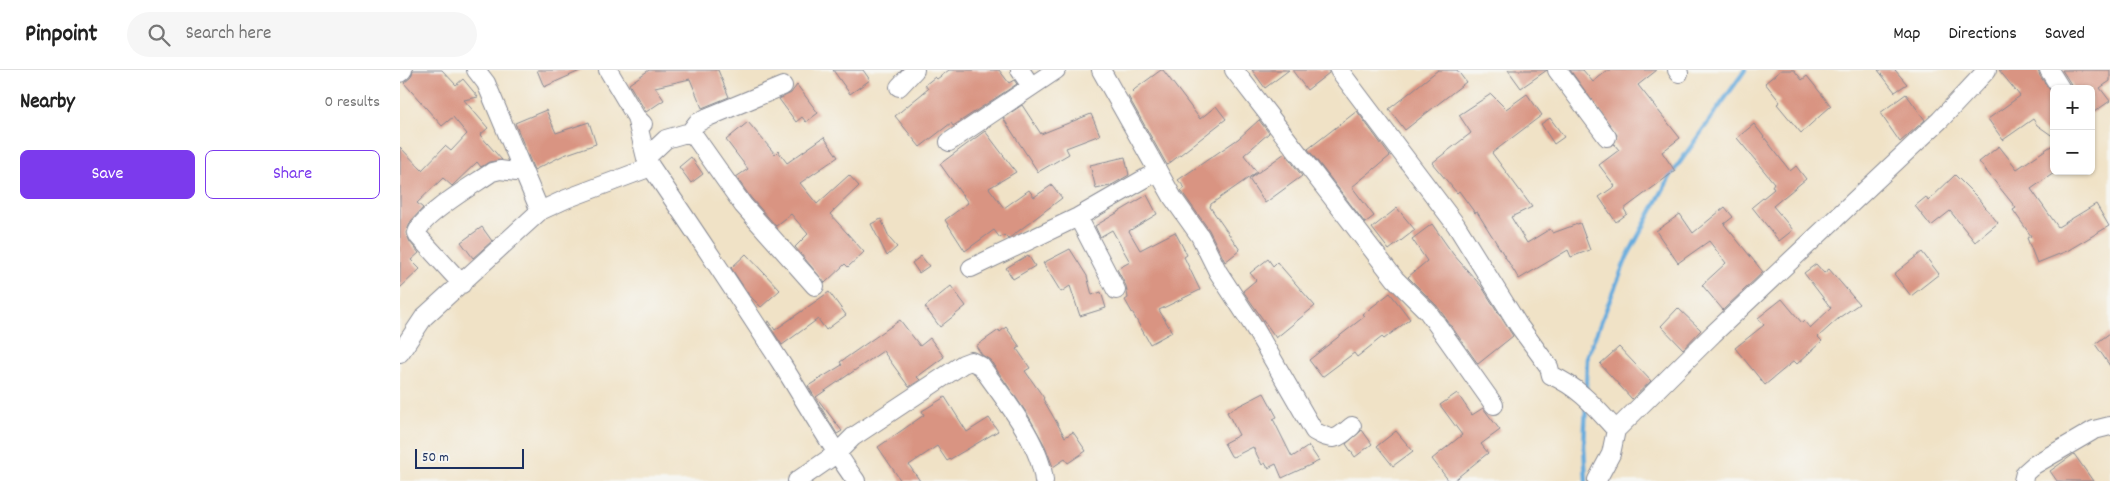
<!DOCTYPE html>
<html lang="en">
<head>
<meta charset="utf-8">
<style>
  :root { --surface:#fff; --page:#f6f6f6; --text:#222; --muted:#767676; --line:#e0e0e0; --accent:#7c3aed }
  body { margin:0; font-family:Dekko,sans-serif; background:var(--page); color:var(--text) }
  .controls { position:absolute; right:15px; top:15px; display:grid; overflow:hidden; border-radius:8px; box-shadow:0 1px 4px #0004 }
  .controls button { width:45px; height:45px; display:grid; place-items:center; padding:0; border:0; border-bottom:1px solid var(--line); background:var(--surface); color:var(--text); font:25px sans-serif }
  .scale { position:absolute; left:15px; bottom:12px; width:109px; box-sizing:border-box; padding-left:5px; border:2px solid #1b2f5e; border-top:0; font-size:14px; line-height:18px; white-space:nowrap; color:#1b2f5e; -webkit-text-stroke:4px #f6f6f2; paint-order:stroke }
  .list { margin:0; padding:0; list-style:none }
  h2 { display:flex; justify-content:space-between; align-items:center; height:65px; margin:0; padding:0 20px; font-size:21px }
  h2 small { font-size:16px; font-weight:400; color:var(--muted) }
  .actions { display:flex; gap:10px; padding:15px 20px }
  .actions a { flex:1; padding:11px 0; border:1px solid var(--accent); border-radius:8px; text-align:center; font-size:18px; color:var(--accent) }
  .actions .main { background:var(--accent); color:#fff }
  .icon { flex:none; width:28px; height:28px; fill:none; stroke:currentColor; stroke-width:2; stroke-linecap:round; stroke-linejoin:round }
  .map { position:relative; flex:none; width:1710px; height:411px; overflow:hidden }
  header { display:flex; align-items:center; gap:30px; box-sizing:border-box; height:70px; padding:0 25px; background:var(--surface); border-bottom:1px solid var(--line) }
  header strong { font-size:24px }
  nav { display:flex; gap:28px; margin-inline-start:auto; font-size:18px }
  .search { width:350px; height:45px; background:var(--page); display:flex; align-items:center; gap:12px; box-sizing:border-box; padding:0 18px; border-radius:28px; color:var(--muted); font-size:19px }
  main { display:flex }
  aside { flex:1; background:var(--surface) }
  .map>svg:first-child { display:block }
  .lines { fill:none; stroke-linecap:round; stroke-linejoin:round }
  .stream { stroke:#67acdd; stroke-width:4.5 }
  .building { fill:#d99482 }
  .minor-casing { stroke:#868892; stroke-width:20 }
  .minor { stroke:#fff; stroke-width:18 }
</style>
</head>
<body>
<header>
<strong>Pinpoint</strong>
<div class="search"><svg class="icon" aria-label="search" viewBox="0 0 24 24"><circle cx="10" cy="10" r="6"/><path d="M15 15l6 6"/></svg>Search here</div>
<nav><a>Map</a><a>Directions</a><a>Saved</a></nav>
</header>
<main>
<aside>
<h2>Nearby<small>0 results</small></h2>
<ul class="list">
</ul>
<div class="actions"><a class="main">Save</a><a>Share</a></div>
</aside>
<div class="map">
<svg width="1710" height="411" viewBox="0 0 1710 411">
  <rect width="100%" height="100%" fill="#f6f6f2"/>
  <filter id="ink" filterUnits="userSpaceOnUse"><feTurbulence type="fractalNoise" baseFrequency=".02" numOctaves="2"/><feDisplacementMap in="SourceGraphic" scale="10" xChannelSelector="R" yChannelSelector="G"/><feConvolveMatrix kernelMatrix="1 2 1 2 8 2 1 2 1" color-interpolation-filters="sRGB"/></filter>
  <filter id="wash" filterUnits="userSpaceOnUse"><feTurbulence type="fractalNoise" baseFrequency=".0096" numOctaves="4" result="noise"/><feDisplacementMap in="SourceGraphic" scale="20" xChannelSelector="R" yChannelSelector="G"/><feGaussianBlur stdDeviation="1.12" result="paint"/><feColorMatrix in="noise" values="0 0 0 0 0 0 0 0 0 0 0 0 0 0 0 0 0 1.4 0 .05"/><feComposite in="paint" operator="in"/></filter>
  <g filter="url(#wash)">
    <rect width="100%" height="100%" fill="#f0e2c6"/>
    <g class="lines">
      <path class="stream" d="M 1186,321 L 1187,287 L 1227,187 L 1271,105 L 1345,0
        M 1186,334 L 1184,376 L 1186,411"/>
    </g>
    <g id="blocks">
      <path class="building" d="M 13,0 L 42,0 L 56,15 L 63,9 L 78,27 L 64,30 L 88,58 L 80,65 L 102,90 L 89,92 L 81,97 L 77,92 L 52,116 L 43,108 L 17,133 L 23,138 L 11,151 L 6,163 L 10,172 L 19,183 L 11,190 L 20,199 L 0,218 L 0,77 L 22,100 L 45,76 L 51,81 L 67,64 L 53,47 L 42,56 L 4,13 L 11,7 Z
        M 137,0 L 182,0 L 144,17 Z
        M 249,0 L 318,0 L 329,27 L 302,38 L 290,9 L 255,17 L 264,30 L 246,42 L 229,14 Z
        M 433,0 L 463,0 L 470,10 L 450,24 Z
        M 549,0 L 599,0 L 609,13 L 614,10 L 617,14 L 553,56 L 551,53 L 520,77 L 495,46 L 528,19 L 525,15 L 535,7 L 537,9 Z
        M 761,0 L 763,0 L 800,49 L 816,36 L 826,49 L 767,95 L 728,26 L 735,19 Z
        M 852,0 L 889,0 L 865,18 Z
        M 892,0 L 929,0 L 929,3 L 907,20 Z
        M 1038,0 L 1057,0 L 1066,12 L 1005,60 L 989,39 Z
        M 1108,0 L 1147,0 L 1121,18 Z
        M 1170,0 L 1183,0 L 1193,12 L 1208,0 L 1257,0 L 1238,15 L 1280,68 L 1262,82 L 1275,101 L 1224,139 L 1227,144 L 1216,152 L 1199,127 L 1215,116 L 1199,95 L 1219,80 L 1214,74 L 1217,65 Z
        M 1381,0 L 1394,0 L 1402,10 L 1407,6 L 1431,36 L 1401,63 L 1377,34 L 1380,32 L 1365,13 Z
        M 1478,0 L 1495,0 L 1507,14 L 1495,22 Z
        M 1599,0 L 1638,0 L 1640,6 L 1654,26 L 1654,67 L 1637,55 L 1633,49 L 1603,70 L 1588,49 L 1620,26 Z
        M 1662,0 L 1710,0 L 1710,11 L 1700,18 L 1710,31 L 1691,44 L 1691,19 L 1674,19 Z
        M 397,15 L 418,43 L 406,52 L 402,47 L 396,52 L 379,29 L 391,23 Z
        M 1091,24 L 1106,39 L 1127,24 L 1142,45 L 1092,83 L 1132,137 L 1111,147 L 1127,173 L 1150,159 L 1153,163 L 1180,153 L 1190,180 L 1171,187 L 1168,180 L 1119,209 L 1077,142 L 1075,143 L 1059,121 L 1057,123 L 1032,93 L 1071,63 L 1059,45 Z
        M 1506,24 L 1525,50 L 1500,72 L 1480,43 Z
        M 622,35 L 641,64 L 691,44 L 700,65 L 666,78 L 669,84 L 638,102 L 603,48 Z
        M 146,40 L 156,63 L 189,52 L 196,74 L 164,85 L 134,100 L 115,53 Z
        M 957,41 L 990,86 L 952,117 L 974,146 L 965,153 L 908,79 Z
        M 1150,48 L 1164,67 L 1154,74 L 1141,54 Z
        M 859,50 L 869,63 L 844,85 L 857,102 L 811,134 L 810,137 L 840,180 L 825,192 L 809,160 L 782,122 L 781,121 L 785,118 L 778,110 L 838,69 Z
        M 348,52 L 375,84 L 378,81 L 387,93 L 424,67 L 438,87 L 400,113 L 417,134 L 449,105 L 459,116 L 430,144 L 464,182 L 448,197 L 445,194 L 425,213 L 395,177 L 408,164 L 391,144 L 376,156 L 351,128 L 336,107 L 348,99 L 326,70 Z
        M 1354,54 L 1390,101 L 1396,96 L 1406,109 L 1373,136 L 1393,160 L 1379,171 L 1352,137 L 1374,119 L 1372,116 L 1374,113 L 1337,68 Z
        M 585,61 L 616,102 L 589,118 L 604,138 L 629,120 L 634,127 L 652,115 L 662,128 L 608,169 L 604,165 L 600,168 L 594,160 L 565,181 L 545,150 L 568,133 L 540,94 Z
        M 1654,74 L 1654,103 L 1631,119 L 1658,157 L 1696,134 L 1709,156 L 1667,181 L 1637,193 L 1627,168 L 1631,166 L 1613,140 L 1616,138 L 1579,92 L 1599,76 L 1617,99 Z
        M 885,83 L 902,106 L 865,133 L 849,109 Z
        M 291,87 L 303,104 L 291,113 L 279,97 Z
        M 725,87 L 729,105 L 710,116 L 696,119 L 690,95 Z
        M 1555,105 L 1577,127 L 1598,153 L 1575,172 L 1550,141 L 1531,156 L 1515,136 L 1526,127 L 1528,131 Z
        M 747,125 L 757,144 L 729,161 L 740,180 L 775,162 L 787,185 L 784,187 L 800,220 L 759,240 L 772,262 L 750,274 L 725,230 L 728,228 L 726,216 L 717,199 L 730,192 L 712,160 L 700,167 L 695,156 Z
        M 1325,137 L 1333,147 L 1324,154 L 1363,202 L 1323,240 L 1302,215 L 1326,193 L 1309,171 L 1278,193 L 1256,161 L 1280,144 L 1293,163 Z
        M 997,138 L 1015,160 L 989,180 L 972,158 Z
        M 481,149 L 490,169 L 497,177 L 487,186 L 471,154 Z
        M 1032,154 L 1053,184 L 1082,217 L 1113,266 L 1078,294 L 1037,236 L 1008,207 L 1027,191 L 1012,169 Z
        M 82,157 L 92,171 L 73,188 L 61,172 Z
        M 670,179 L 687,206 L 692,225 L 701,222 L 706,238 L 680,246 L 670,216 L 661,222 L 643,193 Z
        M 1522,182 L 1539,204 L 1511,226 L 1494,204 Z
        M 346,184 L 380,220 L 361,237 L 349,225 L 331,198 Z
        M 628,185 L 635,196 L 613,209 L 606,198 Z
        M 521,186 L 529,196 L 519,203 L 512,193 Z
        M 868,189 L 873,196 L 877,192 L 915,236 L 876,268 L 843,221 L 856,210 L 850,203 Z
        M 1416,194 L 1424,203 L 1429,199 L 1459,234 L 1440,247 L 1418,267 L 1422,271 L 1397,294 L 1394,291 L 1365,315 L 1335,278 L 1364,255 L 1358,248 L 1382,229 L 1402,253 L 1404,251 L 1410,258 L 1431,238 L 1404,203 Z
        M 551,216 L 566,236 L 540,257 L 525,237 Z
        M 429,222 L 446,245 L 426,260 L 418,249 L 382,275 L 367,252 L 369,251 L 375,260 Z
        M 990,223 L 1010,249 L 984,269 L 982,267 L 957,287 L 954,283 L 922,307 L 909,290 L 965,246 L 963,244 Z
        M 1278,238 L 1301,260 L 1283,279 L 1261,256 Z
        M 500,250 L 520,276 L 530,268 L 544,287 L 517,307 L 520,310 L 509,317 L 483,281 L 416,327 L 442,361 L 437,364 L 408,316 L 442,295 L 440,292 Z
        M 606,257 L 620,277 L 617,279 L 630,298 L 625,301 L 644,328 L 643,329 L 665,367 L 673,362 L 686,381 L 668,393 L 665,389 L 653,397 L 645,376 L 628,345 L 590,290 L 582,285 L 576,276 L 599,260 L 600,262 Z
        M 1710,263 L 1710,296 L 1695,274 Z
        M 1219,277 L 1251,311 L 1232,329 L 1200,294 Z
        M 864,323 L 877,347 L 873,349 L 892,387 L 909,376 L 919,391 L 882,408 L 876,394 L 868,398 L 865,393 L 862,395 L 853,377 L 833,387 L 831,386 L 824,373 L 839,365 L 827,342 Z
        M 1057,323 L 1072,345 L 1083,338 L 1100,360 L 1081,374 L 1088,383 L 1053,411 L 1049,411 L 1032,389 L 1062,365 L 1040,335 Z
        M 545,327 L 567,362 L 589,348 L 598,361 L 547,391 L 537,376 L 509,395 L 520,411 L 501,411 L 478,377 L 524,345 L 522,341 Z
        M 962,360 L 972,374 L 955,387 L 946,374 Z
        M 996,361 L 1013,381 L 993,396 L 977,376 Z
        M 1674,384 L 1693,411 L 1657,411 L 1650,401 Z"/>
    </g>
  </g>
  <g filter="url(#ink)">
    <use href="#blocks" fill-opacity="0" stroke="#868892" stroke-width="1"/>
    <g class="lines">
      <g class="minor-casing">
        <path id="minor" d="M 76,0 L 86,13 L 140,141
          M 208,0 L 236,47 L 243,54
          M 620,0 L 631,16
          M 701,0 L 773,128 L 800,166 L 818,202 L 854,257 L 914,361 C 934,372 936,370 952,356
          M 834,0 L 995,209 L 1028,242 L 1094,335
          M 939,0 L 1056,155 L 1119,256 L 1149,297 L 1151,305 C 1180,318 1195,337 1216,360
          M 1157,0 L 1207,67
          M 1277,0 L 1279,3
          M 1649,0 L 1661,19
          M 0,3 L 3,0
          M 499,17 L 515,0
          M 236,47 L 246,88 L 251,97 C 296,163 340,229 383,296 C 407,334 429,374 456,411
          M 290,62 L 293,64 L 343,135 L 415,216
          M 549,72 L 656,0
          M 246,88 L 266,69 L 290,62 L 297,53 L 308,47 L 383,16
          M 678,147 L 716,220
          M 571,198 L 678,147 L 758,101
          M 62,214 L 19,167 L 17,163 C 21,145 75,114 92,102 L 100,100 L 124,103
          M 0,283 L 24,247 L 140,141 L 166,129 L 251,97
          M 1197,410 L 1211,384 L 1216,360 L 1313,264 L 1540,50 L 1587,0
          M 397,411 L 436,384 L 453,367 L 563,294 L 571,291 L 581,296 C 603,328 640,371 644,411
          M 1623,411 L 1625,403 L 1634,395 L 1694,360 L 1710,356"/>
      </g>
      <use href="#minor" class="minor"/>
    </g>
  </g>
</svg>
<div class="controls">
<button>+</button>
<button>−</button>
</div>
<div class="scale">50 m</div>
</div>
</main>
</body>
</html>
